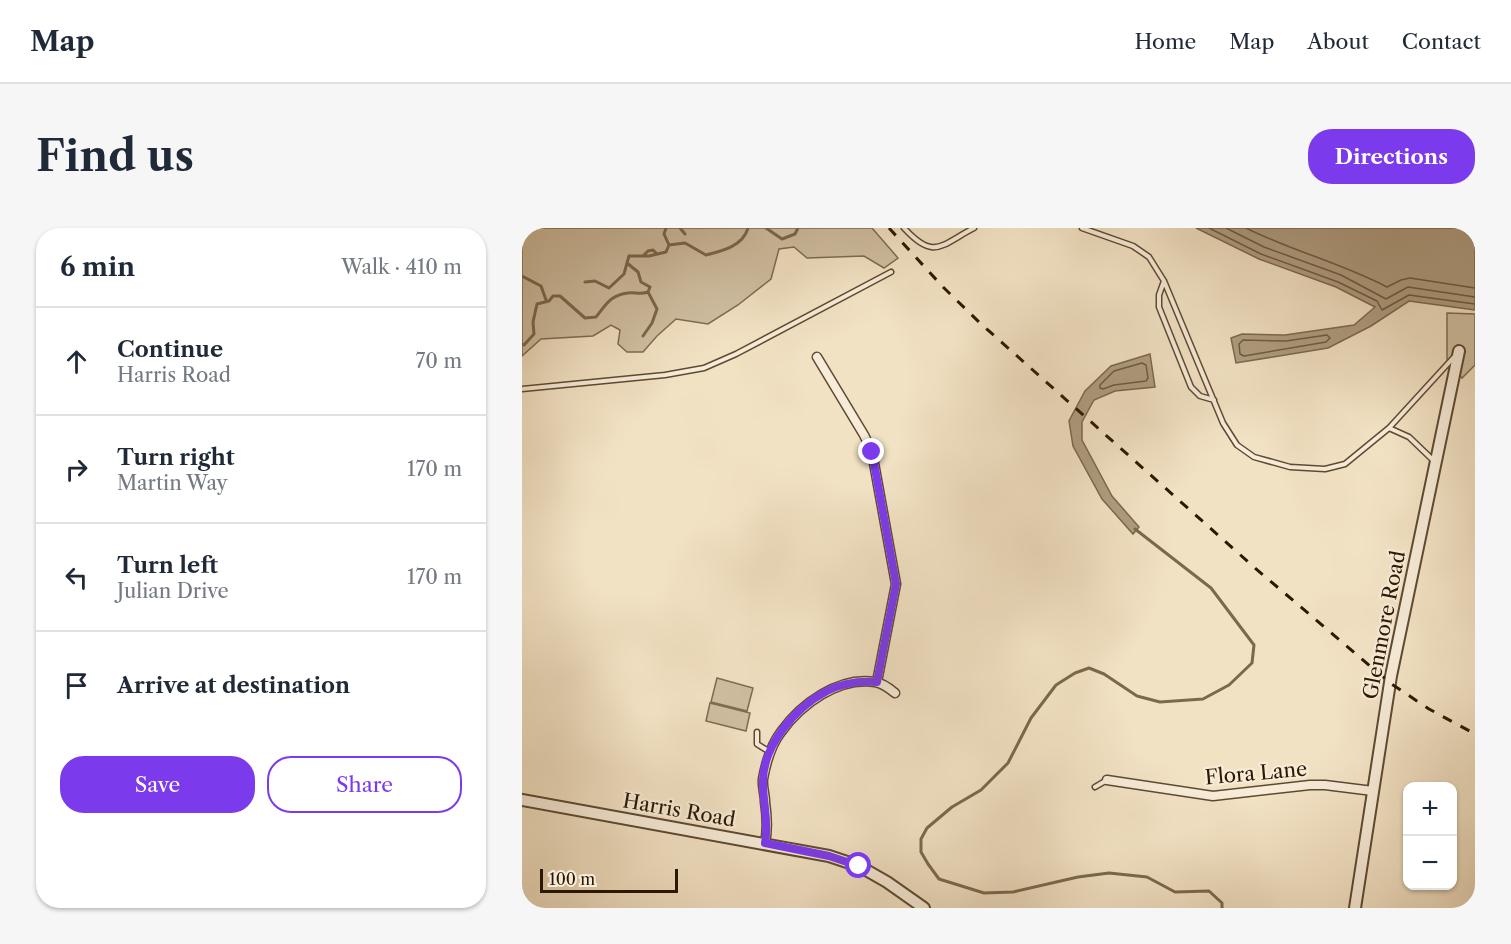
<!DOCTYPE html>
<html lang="en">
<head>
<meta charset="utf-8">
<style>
  :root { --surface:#fff; --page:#f6f6f7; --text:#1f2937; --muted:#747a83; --line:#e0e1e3; --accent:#7c3aed }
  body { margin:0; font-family:"Libre Caslon Text",serif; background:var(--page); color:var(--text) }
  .controls { position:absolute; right:18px; bottom:18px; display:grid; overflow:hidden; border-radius:12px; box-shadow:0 2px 4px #0004 }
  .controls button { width:54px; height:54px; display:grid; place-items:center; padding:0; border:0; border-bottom:2px solid var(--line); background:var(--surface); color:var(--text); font:30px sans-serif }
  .scale { position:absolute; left:18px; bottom:15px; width:138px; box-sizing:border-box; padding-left:6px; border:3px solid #2c1800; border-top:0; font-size:16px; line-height:21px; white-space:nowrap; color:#2c1800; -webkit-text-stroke:4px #f7ecd9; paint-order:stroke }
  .stop { position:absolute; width:18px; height:18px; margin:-14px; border:4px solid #7c3aed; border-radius:50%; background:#fff }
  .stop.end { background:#7c3aed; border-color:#fff; box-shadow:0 2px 6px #0008 }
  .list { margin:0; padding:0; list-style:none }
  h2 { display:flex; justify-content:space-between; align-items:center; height:78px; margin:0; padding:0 24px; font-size:26px }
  h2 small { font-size:20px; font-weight:400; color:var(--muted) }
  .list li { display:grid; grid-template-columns:39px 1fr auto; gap:18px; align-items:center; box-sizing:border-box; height:108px; padding:0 24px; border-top:2px solid var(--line) }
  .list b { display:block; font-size:22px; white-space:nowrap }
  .list p { margin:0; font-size:20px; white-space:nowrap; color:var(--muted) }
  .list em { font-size:20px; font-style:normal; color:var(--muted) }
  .actions { display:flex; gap:12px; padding:18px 24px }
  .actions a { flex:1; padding:14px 0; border:2px solid var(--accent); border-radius:24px; text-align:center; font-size:21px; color:var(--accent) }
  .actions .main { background:var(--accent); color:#fff }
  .icon { flex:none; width:33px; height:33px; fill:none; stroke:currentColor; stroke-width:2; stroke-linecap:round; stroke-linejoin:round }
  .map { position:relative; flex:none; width:953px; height:680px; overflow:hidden; border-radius:24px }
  header { display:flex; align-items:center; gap:36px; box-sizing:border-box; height:84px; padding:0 30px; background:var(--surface); border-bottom:2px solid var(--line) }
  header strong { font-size:28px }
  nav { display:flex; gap:33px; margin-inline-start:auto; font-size:21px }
  .intro { display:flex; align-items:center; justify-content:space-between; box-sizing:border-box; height:144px; padding:0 36px }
  h1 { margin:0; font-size:42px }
  .button { padding:15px 27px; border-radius:24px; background:var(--accent); color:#fff; font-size:21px; font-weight:700 }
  main { display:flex; gap:36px; padding:0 36px }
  aside { flex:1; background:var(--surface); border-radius:24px; box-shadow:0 2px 4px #0004 }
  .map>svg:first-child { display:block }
  .green { fill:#d0c0a3; stroke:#7e6c52; stroke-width:1.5 }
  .water { fill:#af9d81; stroke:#7b684d; stroke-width:1.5 }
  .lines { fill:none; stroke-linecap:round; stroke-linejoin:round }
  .shore { stroke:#6e5a40; stroke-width:1.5 }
  .stream { stroke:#7b684d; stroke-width:3 }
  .service-casing { stroke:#5e4a31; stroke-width:7 }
  .minor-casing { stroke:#5e4a31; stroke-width:11 }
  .tertiary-casing { stroke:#5e4a31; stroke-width:14 }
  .service { stroke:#f7ecd9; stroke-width:4 }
  .minor { stroke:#f7ecd9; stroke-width:8 }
  .tertiary { stroke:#f7ecd9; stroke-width:10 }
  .rail { stroke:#2c1800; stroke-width:3; stroke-dasharray:10 10; stroke-linecap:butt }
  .route { stroke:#7c3aed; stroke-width:8 }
  .labels { text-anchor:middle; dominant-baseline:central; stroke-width:4.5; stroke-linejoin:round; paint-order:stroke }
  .street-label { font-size:20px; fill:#2c1800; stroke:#f7ecd9 }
</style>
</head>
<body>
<header>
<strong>Map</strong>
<nav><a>Home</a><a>Map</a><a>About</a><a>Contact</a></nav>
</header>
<div class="intro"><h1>Find us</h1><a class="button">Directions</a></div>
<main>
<aside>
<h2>6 min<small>Walk · 410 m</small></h2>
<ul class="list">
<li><svg class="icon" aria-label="ahead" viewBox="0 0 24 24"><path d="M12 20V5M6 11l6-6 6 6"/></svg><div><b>Continue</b><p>Harris Road</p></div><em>70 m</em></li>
<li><svg class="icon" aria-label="right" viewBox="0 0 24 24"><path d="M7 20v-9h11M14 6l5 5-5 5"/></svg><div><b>Turn right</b><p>Martin Way</p></div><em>170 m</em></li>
<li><svg class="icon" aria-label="left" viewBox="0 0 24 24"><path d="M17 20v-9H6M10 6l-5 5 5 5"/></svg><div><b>Turn left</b><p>Julian Drive</p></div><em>170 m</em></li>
<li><svg class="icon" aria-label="arrive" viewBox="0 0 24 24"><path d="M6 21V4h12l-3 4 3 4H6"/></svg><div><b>Arrive at destination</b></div></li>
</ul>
<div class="actions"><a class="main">Save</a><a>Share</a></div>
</aside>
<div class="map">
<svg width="953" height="680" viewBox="0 0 953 680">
  <rect width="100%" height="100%" fill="#f2e2c4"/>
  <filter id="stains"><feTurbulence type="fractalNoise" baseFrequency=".00333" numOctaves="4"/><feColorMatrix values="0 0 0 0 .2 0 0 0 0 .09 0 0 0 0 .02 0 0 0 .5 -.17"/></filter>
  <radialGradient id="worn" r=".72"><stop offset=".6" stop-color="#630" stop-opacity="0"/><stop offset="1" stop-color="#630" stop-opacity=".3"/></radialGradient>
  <path class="green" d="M 0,0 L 350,0 L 376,30 L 362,40 L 342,28 L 285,30 L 272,19 L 257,21 L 249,51 L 216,77 L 186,96 L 154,91 L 135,108 L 121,124 L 105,124 L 96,116 L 98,102 L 89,97 L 71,108 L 19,111 L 0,128 Z
    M 925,85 L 953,86 L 953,137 L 940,150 L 925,131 Z
    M 195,450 L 231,460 L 225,483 L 189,474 Z
    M 188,475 L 228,485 L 224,503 L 184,493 Z"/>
  <path class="water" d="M 674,0 L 953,0 L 953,82 L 887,73 L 849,98 L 806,120 L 714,135 L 709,110 L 720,106 L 763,107 L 832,97 L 853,79 L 814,59 L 737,31 Z
    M 628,126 L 633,159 L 593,163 L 572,172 L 560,194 L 560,212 L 590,268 L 617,299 L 611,306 L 580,271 L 551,218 L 547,193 L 563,163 L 589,138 Z"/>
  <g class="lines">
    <path class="shore" d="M 687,0 L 739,26 L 816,54 L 855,73 L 860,82 L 887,67 L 953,76
      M 704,0 L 742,19 L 819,47 L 864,71 L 886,59 L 953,69
      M 724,0 C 770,23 819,35 865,59 L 879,52 L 888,50 L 953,60
      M 805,107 L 808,110 L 804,114 L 722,128 L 718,126 L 717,116 L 721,112 L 764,113 Z
      M 620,135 L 624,137 L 626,150 L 624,153 L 592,157 L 581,161 L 578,160 L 578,157 L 592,143 Z"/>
    <path class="stream" d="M 144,0 L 142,6 L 147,17
      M 158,0 L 163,6
      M 244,0 L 260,11 L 273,6 L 276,0
      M 121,28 L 126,23 L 131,22 L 134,25
      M 0,48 L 19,58 L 24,72
      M 63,54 L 73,53 L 87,60 L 102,46 L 105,35
      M 121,108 L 130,95 L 135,81 L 126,64
      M 0,116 L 2,117 L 12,106 L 11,94 L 15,76 L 27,73 L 31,68 L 38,68 L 63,90 L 74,89 C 84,77 88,67 106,65 C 113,64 119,67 126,64 L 128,59 L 119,54 L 116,44 L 105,35 L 107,28 L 127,28 L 144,24 L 147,17 L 163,15 L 184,27 C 200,23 221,18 226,0
      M 613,301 L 689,360 L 732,417 L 730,435 L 707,457 L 681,471 L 638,474 L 615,468 L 582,446 L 567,440 L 553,445 L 534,457 L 509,490 L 486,535 L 459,562 L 430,579 L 405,600 L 399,611 L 399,624 L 406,636 L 417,651 L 462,665 L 491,664 L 556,649 L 587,645 L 625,649 L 653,664 L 687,663 L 700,675 L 700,680"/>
    <g class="service-casing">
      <path id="service" d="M 382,0 C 412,33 419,17 452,0
        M 560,0 L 611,18 L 627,29 L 642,53 L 701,195 L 715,217 L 732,229 L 768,239 L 803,241 L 823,236 L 867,200 L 932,129
        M 642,53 L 637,67 L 637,79 L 669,159 L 678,168 L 692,172
        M 0,161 L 143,147 L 182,140 L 214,126 L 369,44
        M 867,200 L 887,209 L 912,233
        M 235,504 L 235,516 L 248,524
        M 573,559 L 585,552"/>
    </g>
    <g class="minor-casing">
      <path id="minor" d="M 295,129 L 342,207 L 350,224 L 374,356 L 355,454
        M 585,552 L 691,568 L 788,557 L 803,557 L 851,563
        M 243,615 C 246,601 245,588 243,574 C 243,566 240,558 241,551 C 244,534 249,517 259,504 C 279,476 317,448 353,454 C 360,455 367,460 373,465"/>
    </g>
    <g class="tertiary-casing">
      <path id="tertiary" d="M 0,572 L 307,628 L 337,638 L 365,654 L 402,680
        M 833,680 L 869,448 L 937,123"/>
    </g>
    <use href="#service" class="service"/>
    <use href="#minor" class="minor"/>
    <use href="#tertiary" class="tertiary"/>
    <path class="rail" d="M 367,0 L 421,59 L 458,95 L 733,340 L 868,455 L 907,481 L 953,506"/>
  </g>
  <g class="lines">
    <path class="route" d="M 337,638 L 307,628 L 243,615 C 247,594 241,576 241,555 C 240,518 274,479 305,463 C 320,455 338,453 355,454 L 374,356 L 350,224"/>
  </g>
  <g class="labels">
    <g class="street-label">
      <text transform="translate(862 397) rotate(-79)">Glenmore Road</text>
      <text transform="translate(734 545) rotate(-5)">Flora Lane</text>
      <text transform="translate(157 582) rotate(10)">Harris Road</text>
    </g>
  </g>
  <rect width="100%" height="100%" filter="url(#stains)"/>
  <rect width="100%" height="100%" fill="url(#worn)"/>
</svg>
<div class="controls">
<button>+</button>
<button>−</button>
</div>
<div class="scale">100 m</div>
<div class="stop" style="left:337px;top:638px"></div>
<div class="stop end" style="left:350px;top:224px"></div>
</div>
</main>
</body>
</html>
